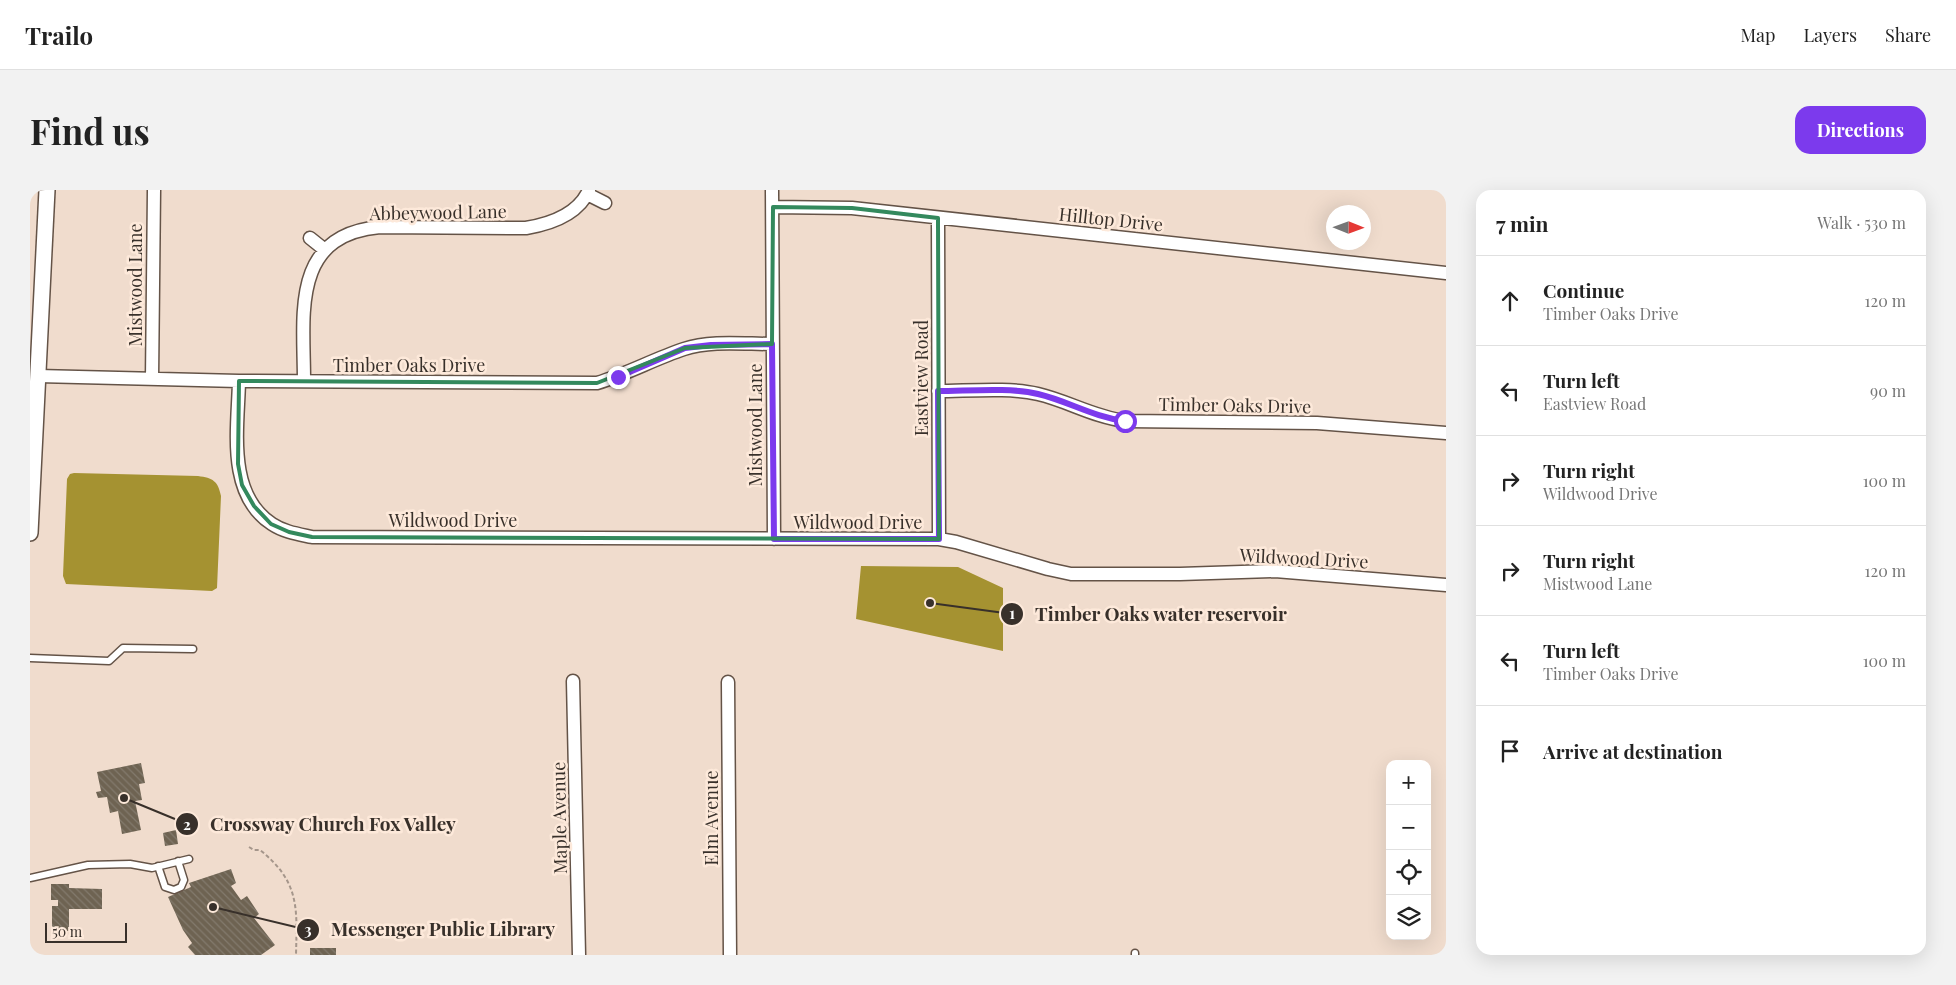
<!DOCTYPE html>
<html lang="en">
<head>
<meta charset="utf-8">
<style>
  :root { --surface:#fff; --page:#f2f2f2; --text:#222; --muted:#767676; --line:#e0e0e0; --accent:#7c3aed }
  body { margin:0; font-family:"Playfair Display",serif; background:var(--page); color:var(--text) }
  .controls { position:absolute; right:15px; bottom:15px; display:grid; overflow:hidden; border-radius:10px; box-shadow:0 5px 20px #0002 }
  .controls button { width:45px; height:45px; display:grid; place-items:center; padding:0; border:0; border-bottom:1px solid var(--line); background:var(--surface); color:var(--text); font:25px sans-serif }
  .compass { position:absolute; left:1296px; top:15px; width:45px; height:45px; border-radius:50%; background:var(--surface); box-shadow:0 5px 20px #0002; rotate:91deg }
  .scale { position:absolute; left:15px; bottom:12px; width:82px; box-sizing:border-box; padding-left:5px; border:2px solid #38302a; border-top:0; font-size:14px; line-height:18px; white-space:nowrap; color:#38302a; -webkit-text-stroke:4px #fde9da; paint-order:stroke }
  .stop { position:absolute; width:15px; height:15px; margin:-11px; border:4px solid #7c3aed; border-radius:50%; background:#fff }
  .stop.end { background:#7c3aed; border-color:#fff; box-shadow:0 1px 5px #0008 }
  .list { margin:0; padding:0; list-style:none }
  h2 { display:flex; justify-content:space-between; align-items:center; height:65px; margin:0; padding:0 20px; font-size:21px }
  h2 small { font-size:16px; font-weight:400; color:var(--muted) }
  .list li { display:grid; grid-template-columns:32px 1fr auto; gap:15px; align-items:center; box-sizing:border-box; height:90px; padding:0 20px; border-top:1px solid var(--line) }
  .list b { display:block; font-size:19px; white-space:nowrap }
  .list p { margin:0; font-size:16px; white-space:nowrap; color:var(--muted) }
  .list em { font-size:16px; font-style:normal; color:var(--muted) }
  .icon { flex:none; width:28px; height:28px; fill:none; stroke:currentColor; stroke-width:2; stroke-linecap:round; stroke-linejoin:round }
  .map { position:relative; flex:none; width:1416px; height:765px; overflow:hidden; border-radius:15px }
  header { display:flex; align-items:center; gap:30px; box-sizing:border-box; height:70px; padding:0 25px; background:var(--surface); border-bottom:1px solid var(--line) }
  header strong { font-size:24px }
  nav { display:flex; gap:28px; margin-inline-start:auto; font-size:18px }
  .intro { display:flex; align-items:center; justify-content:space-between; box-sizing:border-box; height:120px; padding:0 30px }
  h1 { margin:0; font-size:35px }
  .button { padding:12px 22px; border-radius:15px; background:var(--accent); color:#fff; font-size:18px; font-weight:700 }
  main { display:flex; gap:30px; padding:0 30px }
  aside { flex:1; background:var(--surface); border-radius:15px; box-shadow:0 5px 20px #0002 }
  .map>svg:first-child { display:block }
  .water { fill:#a59231 }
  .building { fill:url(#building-back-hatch) }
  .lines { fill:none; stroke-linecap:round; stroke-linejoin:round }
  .service-casing { stroke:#645347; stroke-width:9 }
  .minor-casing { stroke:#645347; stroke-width:15 }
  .tertiary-casing { stroke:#645347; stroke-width:18 }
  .path { stroke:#a5968b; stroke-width:2; stroke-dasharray:4 2.5; stroke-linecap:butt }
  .service { stroke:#fff; stroke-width:6 }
  .minor { stroke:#fff; stroke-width:12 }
  .tertiary { stroke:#fff; stroke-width:15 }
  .route { stroke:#7c3aed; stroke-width:6 }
  .marked { fill:none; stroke:#33895d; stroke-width:4; stroke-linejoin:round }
  .labels { text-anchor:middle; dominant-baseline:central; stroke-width:5; stroke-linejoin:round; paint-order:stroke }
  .street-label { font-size:18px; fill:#38302a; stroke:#fde9da }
  .leader { fill:none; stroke:#38302a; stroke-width:2 }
  .callout-dot { fill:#38302a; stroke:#fde9da; stroke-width:2 }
  .mark-label { font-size:15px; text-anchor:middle; font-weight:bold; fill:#fff }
  .callout-label { font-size:19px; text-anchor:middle; font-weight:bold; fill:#38302a; stroke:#fde9da; stroke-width:5; stroke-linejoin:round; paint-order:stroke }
</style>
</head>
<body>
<header>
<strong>Trailo</strong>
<nav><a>Map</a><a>Layers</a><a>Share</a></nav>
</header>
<div class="intro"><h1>Find us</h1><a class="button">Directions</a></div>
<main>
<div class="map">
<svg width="1416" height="765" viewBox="0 0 1416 765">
  <defs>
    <pattern id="building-back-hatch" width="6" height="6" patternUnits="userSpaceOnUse" patternTransform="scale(1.25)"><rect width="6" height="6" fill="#6e6352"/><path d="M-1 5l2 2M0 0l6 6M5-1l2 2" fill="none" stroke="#837a6d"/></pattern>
  </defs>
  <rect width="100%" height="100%" fill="#f0dccd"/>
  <path class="water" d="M 44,283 L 168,286 C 183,288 188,291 191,306 L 187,398 L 182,401 L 36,394 L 33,386 L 37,289 L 40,284 Z
    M 831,376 L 928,377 L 973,398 L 973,461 L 826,429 Z"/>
  <path class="building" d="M 111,573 L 115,593 L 109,594 L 112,610 L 105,611 L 111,640 L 92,644 L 88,621 L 80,623 L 77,607 L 68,608 L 66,602 L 71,601 L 67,582 Z
    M 146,640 L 148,654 L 135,656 L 133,643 Z
    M 201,679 L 206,693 L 201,696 L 211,710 L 217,706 L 229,724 L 224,728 L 245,755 L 231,765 L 165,765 L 158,757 L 162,753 L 153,740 L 138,707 L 161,697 L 159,693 Z
    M 21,694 L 39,694 L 39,698 L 72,699 L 72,719 L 39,719 L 39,741 L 22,740 L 22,716 L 28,716 L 28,710 L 21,710 Z
    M 280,758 L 306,758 L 306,765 L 280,765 Z"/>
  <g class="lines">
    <g class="service-casing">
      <path id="service" d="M 0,468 L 79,471 L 93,458 L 163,459
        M 128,676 L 135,697 L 144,700 L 151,697 L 154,690 L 148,671
        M 0,688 L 58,675 L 100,674 L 122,678 L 159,669
        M 1105,765 L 1105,763"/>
    </g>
    <g class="minor-casing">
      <path id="minor" d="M 742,0 L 744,349
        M 557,4 L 575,13
        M 743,17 L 822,18 L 1416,83
        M 908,28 L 909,349
        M 280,48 L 295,60
        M 8,186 L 209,191 L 567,193 C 597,184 624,169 654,159 C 680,150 714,154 742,154
        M 122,189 L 124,0
        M 209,191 C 208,238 196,304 242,334 C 254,342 268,344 282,347 L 909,349 L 926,352 L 1018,379 L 1041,384 L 1150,384 L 1245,381 L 1416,395
        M 274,191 C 274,125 260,45 350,37 L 496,38 C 520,34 548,25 559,0
        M 908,201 C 938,201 979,197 1008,204 C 1038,211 1064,227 1095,231 L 1287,233 L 1416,243
        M 543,491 L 549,765
        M 698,492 L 700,765"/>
    </g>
    <g class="tertiary-casing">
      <path id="tertiary" d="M 0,343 L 17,0"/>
    </g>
    <path class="path" d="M 219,657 L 224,660 L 230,660 C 270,692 267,718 266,765"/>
    <use href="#service" class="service"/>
    <use href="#minor" class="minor"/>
    <use href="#tertiary" class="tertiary"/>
  </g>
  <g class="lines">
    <path class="route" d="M 588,187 L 655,158 L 681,155 L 742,154 L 744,349 L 909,349 L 908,201 C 938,201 979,197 1008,204 C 1038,211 1063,227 1095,231"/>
  </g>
  <path class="marked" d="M 743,17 L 822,18 L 908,28 L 909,349 L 282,347 L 259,342 L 241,334 L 224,316 L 212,295 L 208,274 L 209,191 L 567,193 L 655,158 L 742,154 Z"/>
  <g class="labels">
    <g class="street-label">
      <text transform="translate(408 22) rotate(-1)">Abbeywood Lane</text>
      <text transform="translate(1081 29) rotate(6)">Hilltop Drive</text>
      <text transform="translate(105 95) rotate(-90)">Mistwood Lane</text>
      <text x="379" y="175">Timber Oaks Drive</text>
      <text transform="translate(891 188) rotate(-90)">Eastview Road</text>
      <text transform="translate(1205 215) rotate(1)">Timber Oaks Drive</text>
      <text transform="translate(725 235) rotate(-90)">Mistwood Lane</text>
      <text x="423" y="330">Wildwood Drive</text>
      <text x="828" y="332">Wildwood Drive</text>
      <text transform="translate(1274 368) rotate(3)">Wildwood Drive</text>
      <text transform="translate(529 628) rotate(-91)">Maple Avenue</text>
      <text transform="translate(681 628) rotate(-90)">Elm Avenue</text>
    </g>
  </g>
  <path class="leader" d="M900 413L982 424M94 608L157 634M183 717L278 740"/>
  <g class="callout-dot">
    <circle cx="900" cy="413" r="5"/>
    <circle cx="94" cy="608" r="5"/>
    <circle cx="183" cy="717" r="5"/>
    <circle cx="982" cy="424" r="12"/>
    <circle cx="157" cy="634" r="12"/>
    <circle cx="278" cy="740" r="12"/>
  </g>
  <g class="mark-label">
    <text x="982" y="429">1</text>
    <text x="157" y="640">2</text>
    <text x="278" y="745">3</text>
  </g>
  <g class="callout-label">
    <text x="1131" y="431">Timber Oaks water reservoir</text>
    <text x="303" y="641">Crossway Church Fox Valley</text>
    <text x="413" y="746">Messenger Public Library</text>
  </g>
</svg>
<div class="controls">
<button>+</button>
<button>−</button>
<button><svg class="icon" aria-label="locate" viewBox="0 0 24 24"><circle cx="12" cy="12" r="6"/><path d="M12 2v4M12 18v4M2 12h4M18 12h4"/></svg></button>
<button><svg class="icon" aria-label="layers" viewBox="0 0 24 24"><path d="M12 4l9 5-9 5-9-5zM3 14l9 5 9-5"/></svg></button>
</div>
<svg class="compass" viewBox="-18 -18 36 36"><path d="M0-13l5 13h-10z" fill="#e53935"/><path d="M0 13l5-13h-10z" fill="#767676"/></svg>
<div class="scale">50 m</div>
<div class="stop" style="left:1095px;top:231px"></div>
<div class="stop end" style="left:588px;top:187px"></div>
</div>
<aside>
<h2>7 min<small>Walk · 530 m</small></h2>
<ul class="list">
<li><svg class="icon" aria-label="ahead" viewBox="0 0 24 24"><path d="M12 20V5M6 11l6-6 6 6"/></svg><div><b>Continue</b><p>Timber Oaks Drive</p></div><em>120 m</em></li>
<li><svg class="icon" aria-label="left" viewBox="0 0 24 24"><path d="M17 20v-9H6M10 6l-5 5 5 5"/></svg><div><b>Turn left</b><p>Eastview Road</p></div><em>90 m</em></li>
<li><svg class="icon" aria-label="right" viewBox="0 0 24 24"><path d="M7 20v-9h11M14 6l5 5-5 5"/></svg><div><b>Turn right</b><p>Wildwood Drive</p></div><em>100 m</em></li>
<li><svg class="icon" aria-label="right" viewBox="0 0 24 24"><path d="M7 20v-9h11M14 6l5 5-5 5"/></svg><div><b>Turn right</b><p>Mistwood Lane</p></div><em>120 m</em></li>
<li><svg class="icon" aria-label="left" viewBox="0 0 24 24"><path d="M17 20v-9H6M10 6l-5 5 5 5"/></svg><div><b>Turn left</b><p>Timber Oaks Drive</p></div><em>100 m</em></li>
<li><svg class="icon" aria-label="arrive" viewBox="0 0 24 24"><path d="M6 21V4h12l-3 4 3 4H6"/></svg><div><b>Arrive at destination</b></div></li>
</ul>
</aside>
</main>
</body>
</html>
